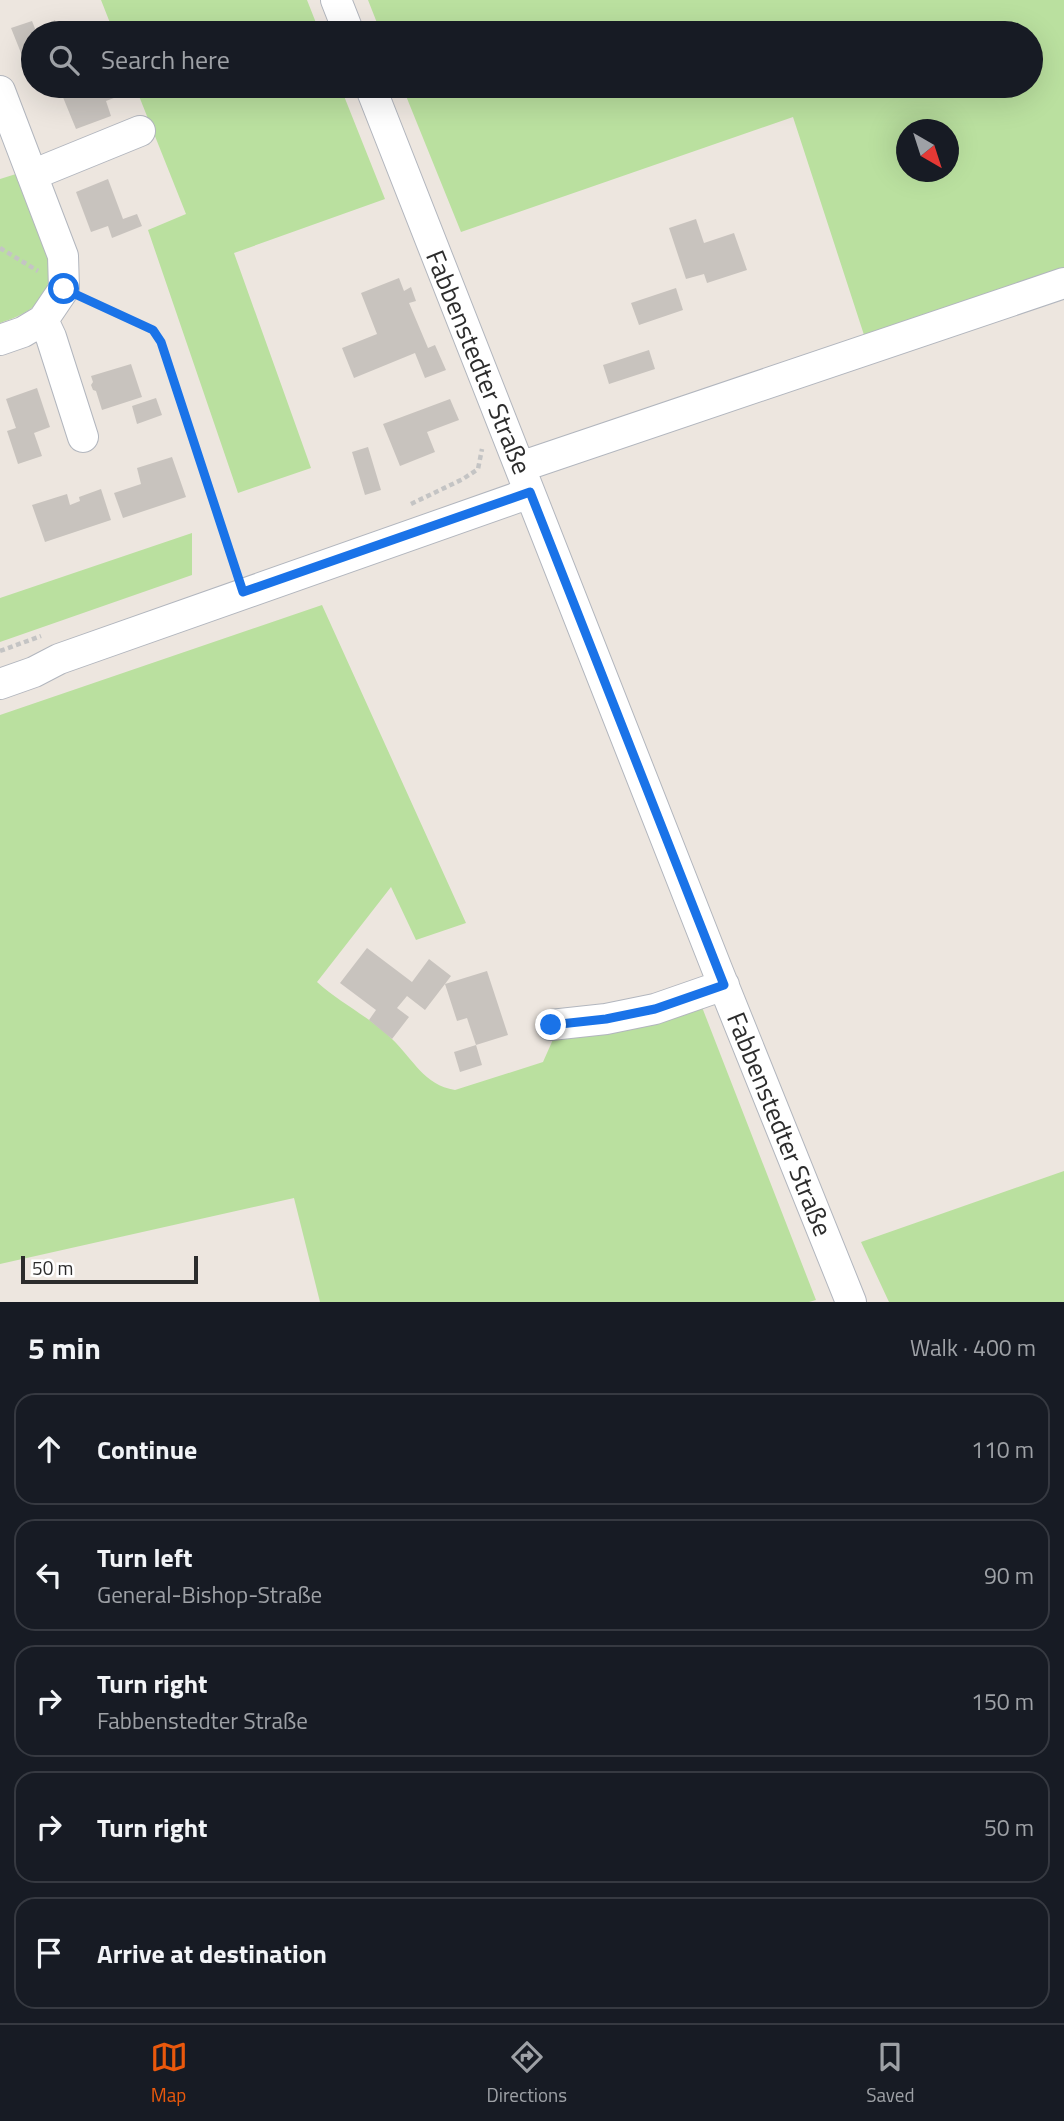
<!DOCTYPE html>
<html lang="en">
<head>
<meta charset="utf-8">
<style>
  :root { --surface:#171b24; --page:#20242c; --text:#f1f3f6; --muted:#9ea1a6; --line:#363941; --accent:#ea580c }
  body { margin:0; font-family:"Titillium Web",sans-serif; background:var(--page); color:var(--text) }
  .compass { position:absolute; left:896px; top:119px; width:63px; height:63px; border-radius:50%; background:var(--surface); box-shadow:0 7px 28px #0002; rotate:141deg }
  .scale { position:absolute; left:21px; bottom:18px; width:177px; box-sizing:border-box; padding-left:7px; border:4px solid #2c2c2c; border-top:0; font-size:19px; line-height:24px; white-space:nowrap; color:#2c2c2c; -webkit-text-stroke:5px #fff; paint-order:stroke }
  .stop { position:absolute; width:21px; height:21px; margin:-16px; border:5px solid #1a73e8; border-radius:50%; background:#fff }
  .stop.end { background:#1a73e8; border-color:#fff; box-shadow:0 2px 7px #0008 }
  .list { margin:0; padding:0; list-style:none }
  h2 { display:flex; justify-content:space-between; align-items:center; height:91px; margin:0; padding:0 28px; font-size:30px }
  h2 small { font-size:23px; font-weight:400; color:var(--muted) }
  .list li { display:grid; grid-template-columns:46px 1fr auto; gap:21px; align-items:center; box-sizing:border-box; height:112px; margin:0 14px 14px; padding:0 14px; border:2px solid var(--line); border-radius:21px }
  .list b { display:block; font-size:26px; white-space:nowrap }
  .list p { margin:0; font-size:23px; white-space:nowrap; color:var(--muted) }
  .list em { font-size:23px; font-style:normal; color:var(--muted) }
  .icon { flex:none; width:38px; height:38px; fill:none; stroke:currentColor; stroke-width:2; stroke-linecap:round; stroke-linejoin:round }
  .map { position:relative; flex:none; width:1064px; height:1302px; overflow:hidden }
  .search { position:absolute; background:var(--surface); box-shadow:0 7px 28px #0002; left:21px; right:21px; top:21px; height:77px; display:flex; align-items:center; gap:18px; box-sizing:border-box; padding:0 24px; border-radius:38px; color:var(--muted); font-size:26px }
  .sheet { height:721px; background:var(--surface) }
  nav { display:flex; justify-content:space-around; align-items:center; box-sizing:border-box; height:98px; border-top:2px solid var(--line); background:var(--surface); font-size:19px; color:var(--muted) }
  nav a { display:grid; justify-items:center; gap:4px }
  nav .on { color:var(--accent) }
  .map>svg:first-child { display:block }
  .green { fill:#bae09f; fill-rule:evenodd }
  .building { fill:#c8c3be }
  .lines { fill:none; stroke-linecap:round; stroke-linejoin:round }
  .minor-casing { stroke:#b2b6be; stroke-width:32 }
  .path { stroke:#c4c4c4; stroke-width:4.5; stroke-dasharray:5 3.5; stroke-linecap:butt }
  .minor { stroke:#fff; stroke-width:30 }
  .route { stroke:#1a73e8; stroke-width:9 }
  .labels { text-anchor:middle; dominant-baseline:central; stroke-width:7; stroke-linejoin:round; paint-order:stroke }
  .street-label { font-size:26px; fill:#2c2c2c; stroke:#fff }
</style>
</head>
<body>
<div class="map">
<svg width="1064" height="1302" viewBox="0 0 1064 1302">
  <rect width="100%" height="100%" fill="#ede6df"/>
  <path class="green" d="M 101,0 L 307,0 L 320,33 L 114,33 Z
    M 368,0 L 1064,0 L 1064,269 L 865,338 L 793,117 L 461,232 L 402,86 L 1031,86 L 1031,33 L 381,33 ZM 906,130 L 948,130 L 948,172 L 906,172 Z
    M 135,86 L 340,86 L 385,199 L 234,253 L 311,468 L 238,493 L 148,230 L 186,214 Z
    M 16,174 L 48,257 C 55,297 34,312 0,323 L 0,179 Z
    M 192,533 L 192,575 L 0,642 L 0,598 Z
    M 322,605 L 466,923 L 416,940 L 391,887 L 317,982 C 340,1003 370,1017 392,1039 C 413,1059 424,1085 455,1090 L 543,1062 L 555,1035 L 700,1002 L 816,1300 L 809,1302 L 320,1302 L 294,1198 L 0,1264 L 0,715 Z
    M 1064,1171 L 1064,1302 L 889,1302 L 861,1242 Z"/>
  <path class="building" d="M 55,20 L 57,26 L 70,22 L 75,33 L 33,33 L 33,66 L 27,68 L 11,28 L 32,21 L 36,31 Z
    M 70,86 L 130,86 L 132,91 L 106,101 L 111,116 L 76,129 L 60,90 Z
    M 108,179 L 123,219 L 137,214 L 142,226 L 112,238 L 108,226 L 91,232 L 76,192 Z
    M 696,219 L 704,243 L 734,233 L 747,270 L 707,283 L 704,274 L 686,279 L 669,228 Z
    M 399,278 L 404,291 L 411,287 L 416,301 L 409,303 L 428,348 L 435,345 L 446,370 L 425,378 L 415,353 L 354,378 L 342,348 L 377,334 L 361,293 Z
    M 676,288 L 683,310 L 639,325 L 631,303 Z
    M 649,350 L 655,369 L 609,384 L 603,365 Z
    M 131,364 L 142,397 L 102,410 L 96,391 L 93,390 L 91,385 L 93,382 L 91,376 Z
    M 37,388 L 50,427 L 34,433 L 42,456 L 18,464 L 7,431 L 16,428 L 6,399 Z
    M 156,398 L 162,415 L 137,424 L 132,406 Z
    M 450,399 L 459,420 L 427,432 L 435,452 L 400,466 L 383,424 Z
    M 368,447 L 381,490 L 365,495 L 352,452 Z
    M 172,457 L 186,497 L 123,518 L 114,493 L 141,484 L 137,468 Z
    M 101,489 L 111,520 L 45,542 L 32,505 L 67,494 L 70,505 L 80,501 L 79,497 Z
    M 367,948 L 412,982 L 429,959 L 451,976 L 445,984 L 487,971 L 508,1035 L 476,1045 L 467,1018 L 457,1021 L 445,984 L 425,1010 L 407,996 L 397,1008 L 409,1017 L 392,1039 L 369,1020 L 376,1010 L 340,983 Z
    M 476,1045 L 482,1065 L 460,1072 L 454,1052 Z"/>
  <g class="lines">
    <g class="minor-casing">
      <path id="minor" d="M 336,0 L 349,33
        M 370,86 L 717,969 L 851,1302
        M 0,91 L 63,256 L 64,289 L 43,320 L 23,332 L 0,340
        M 32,175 L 140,131
        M 43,320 L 51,337 L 83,437
        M 520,467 L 1064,283
        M 0,684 L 34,672 L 59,659 L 530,493
        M 551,1025 L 606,1019 L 655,1009 L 724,985"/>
    </g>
    <path class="path" d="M 0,248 L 38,271
      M 85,298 L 153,330 L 161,342 L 236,571
      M 411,504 L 463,479 L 478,469 L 482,449
      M 0,651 L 41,636"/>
    <use href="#minor" class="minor"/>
  </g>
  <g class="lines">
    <path class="route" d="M 64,289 L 153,330 L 161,342 L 243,592 L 530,492 L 724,985 L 655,1009 L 606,1019 L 551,1025"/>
  </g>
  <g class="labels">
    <g class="street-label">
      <text transform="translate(479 362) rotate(68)">Fabbenstedter Straße</text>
      <text transform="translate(780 1124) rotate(68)">Fabbenstedter Straße</text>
    </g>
  </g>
</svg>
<svg class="compass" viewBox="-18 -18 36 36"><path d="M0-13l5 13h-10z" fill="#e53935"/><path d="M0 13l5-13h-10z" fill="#9ea1a6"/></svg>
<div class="scale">50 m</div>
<div class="stop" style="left:64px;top:289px"></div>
<div class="stop end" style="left:551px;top:1025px"></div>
<div class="search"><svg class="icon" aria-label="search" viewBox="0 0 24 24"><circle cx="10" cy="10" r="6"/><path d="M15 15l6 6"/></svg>Search here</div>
</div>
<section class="sheet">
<h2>5 min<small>Walk · 400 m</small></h2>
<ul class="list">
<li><svg class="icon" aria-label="ahead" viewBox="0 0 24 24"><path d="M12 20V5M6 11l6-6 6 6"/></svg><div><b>Continue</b></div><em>110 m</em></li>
<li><svg class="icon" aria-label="left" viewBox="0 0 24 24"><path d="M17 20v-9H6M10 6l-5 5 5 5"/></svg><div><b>Turn left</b><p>General-Bishop-Straße</p></div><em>90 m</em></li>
<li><svg class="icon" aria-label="right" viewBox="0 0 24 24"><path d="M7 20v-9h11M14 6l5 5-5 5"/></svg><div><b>Turn right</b><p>Fabbenstedter Straße</p></div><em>150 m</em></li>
<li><svg class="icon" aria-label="right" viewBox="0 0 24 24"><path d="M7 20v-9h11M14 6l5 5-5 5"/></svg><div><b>Turn right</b></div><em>50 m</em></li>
<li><svg class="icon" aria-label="arrive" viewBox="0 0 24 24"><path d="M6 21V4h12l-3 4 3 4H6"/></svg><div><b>Arrive at destination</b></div></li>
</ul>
</section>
<nav>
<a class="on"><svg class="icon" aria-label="map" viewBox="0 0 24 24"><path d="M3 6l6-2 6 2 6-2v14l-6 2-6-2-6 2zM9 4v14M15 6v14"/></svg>Map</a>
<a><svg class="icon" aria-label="directions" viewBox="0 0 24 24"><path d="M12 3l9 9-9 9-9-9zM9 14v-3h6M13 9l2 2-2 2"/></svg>Directions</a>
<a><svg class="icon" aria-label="saved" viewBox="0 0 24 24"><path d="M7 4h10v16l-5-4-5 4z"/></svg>Saved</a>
</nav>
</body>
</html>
